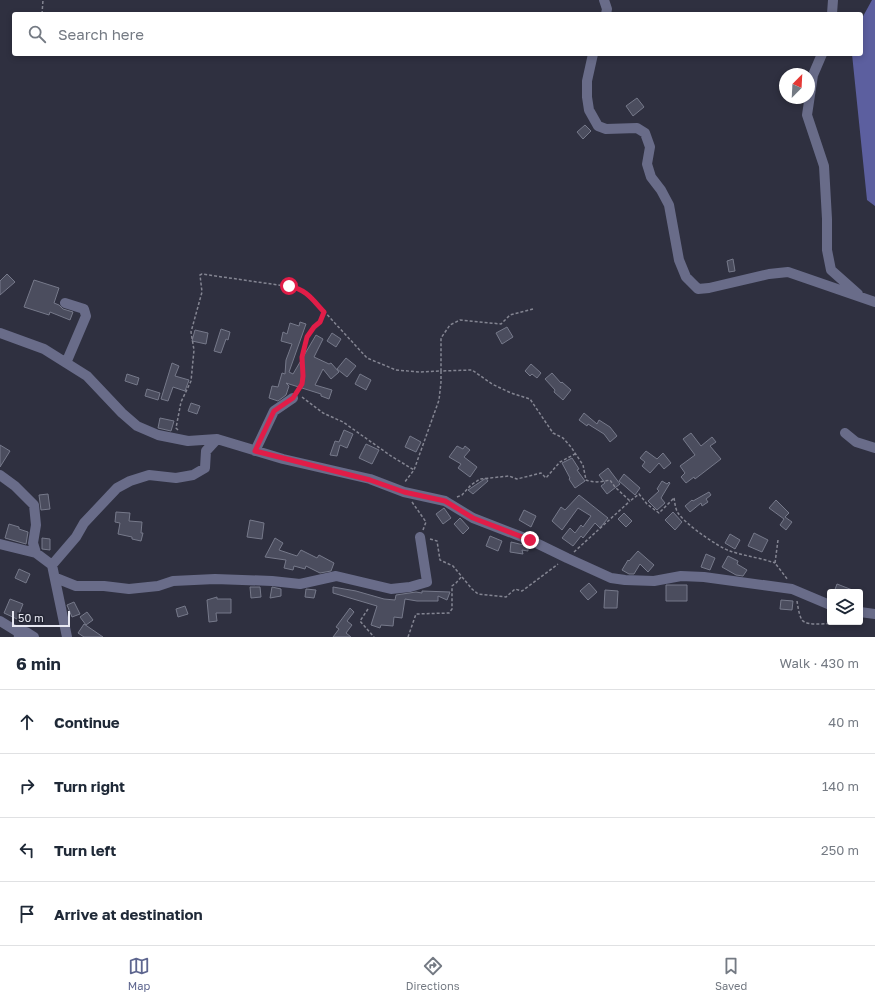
<!DOCTYPE html>
<html lang="en">
<head>
<meta charset="utf-8">
<style>
  :root { --surface:#fff; --page:#f2f2f3; --text:#1f2937; --muted:#747a83; --line:#e0e1e3; --accent:#5e668f }
  body { margin:0; font-family:"Golos Text",sans-serif; background:var(--page); color:var(--text) }
  .controls { position:absolute; right:12px; bottom:12px; display:grid; overflow:hidden; border-radius:4px; box-shadow:0 2px 6px #0003 }
  .controls button { width:36px; height:36px; display:grid; place-items:center; padding:0; border:0; border-bottom:1px solid var(--line); background:var(--surface); color:var(--text); font:20px sans-serif }
  .compass { position:absolute; left:779px; top:68px; width:36px; height:36px; border-radius:50%; background:var(--surface); box-shadow:0 2px 6px #0003; rotate:24deg }
  .scale { position:absolute; left:12px; bottom:10px; width:58px; box-sizing:border-box; padding-left:4px; border:2px solid #e7e8f2; border-top:0; font-size:11px; line-height:14px; white-space:nowrap; color:#e7e8f2; -webkit-text-stroke:3px #252735; paint-order:stroke }
  .stop { position:absolute; width:12px; height:12px; margin:-9px; border:3px solid #e11d48; border-radius:50%; background:#fff }
  .stop.end { background:#e11d48; border-color:#fff; box-shadow:0 1px 4px #0008 }
  .list { margin:0; padding:0; list-style:none }
  h2 { display:flex; justify-content:space-between; align-items:center; height:52px; margin:0; padding:0 16px; font-size:17px }
  h2 small { font-size:13px; font-weight:400; color:var(--muted) }
  .list li { display:grid; grid-template-columns:26px 1fr auto; gap:12px; align-items:center; box-sizing:border-box; height:64px; padding:0 16px; border-top:1px solid var(--line) }
  .list b { display:block; font-size:15px; white-space:nowrap }
  .list em { font-size:13px; font-style:normal; color:var(--muted) }
  .icon { flex:none; width:22px; height:22px; fill:none; stroke:currentColor; stroke-width:2; stroke-linecap:round; stroke-linejoin:round }
  .map { position:relative; flex:none; width:875px; height:637px; overflow:hidden }
  .search { position:absolute; background:var(--surface); box-shadow:0 2px 6px #0003; left:12px; right:12px; top:12px; height:44px; display:flex; align-items:center; gap:10px; box-sizing:border-box; padding:0 14px; border-radius:4px; color:var(--muted); font-size:15px }
  .sheet { height:308px; background:var(--surface) }
  nav { display:flex; justify-content:space-around; align-items:center; box-sizing:border-box; height:56px; border-top:1px solid var(--line); background:var(--surface); font-size:11px; color:var(--muted) }
  nav a { display:grid; justify-items:center; gap:2px }
  nav .on { color:var(--accent) }
  .map>svg:first-child { display:block }
  .forest { fill:#5c5f9f }
  .building { fill:#4b4d5e; stroke:#76798a }
  .lines { fill:none; stroke-linecap:round; stroke-linejoin:round }
  .path { stroke:#848592; stroke-width:1.5; stroke-dasharray:3 2; stroke-linecap:butt }
  .minor { stroke:#696c89; stroke-width:10 }
  .route { stroke:#e11d48; stroke-width:5 }
</style>
</head>
<body>
<div class="map">
<svg width="875" height="637" viewBox="0 0 875 637">
  <rect width="100%" height="100%" fill="#2f3040"/>
  <path class="forest" d="M 872,0 L 875,0 L 875,206 L 867,200 L 852,54 L 861,54 L 861,20 Z"/>
  <path class="building" d="M 637,98 L 644,107 L 633,116 L 626,106 Z
    M 585,125 L 591,131 L 583,139 L 577,132 Z
    M 733,259 L 735,271 L 729,272 L 727,261 Z
    M 7,274 L 15,282 L 0,295 L 0,281 Z
    M 34,280 L 59,288 L 54,303 L 59,305 L 63,309 L 73,312 L 70,320 L 50,312 L 49,315 L 24,307 Z
    M 300,322 L 306,324 L 289,372 L 293,374 L 316,335 L 323,339 L 314,357 L 329,364 L 331,363 L 339,372 L 331,379 L 323,369 L 315,385 L 332,390 L 329,399 L 321,396 L 321,394 L 286,383 L 289,386 L 286,395 L 278,401 L 269,398 L 272,386 L 278,387 L 282,373 L 285,374 L 286,360 L 292,344 L 281,341 L 283,332 L 287,334 L 290,323 L 299,326 Z
    M 507,327 L 513,337 L 502,344 L 496,333 Z
    M 221,329 L 230,332 L 228,340 L 226,339 L 221,353 L 214,351 Z
    M 195,330 L 208,333 L 206,344 L 192,341 Z
    M 332,333 L 341,339 L 336,347 L 327,341 Z
    M 346,358 L 356,366 L 347,377 L 337,369 Z
    M 172,363 L 179,366 L 175,376 L 189,380 L 185,391 L 173,387 L 168,401 L 161,399 Z
    M 531,364 L 541,373 L 537,378 L 532,374 L 530,376 L 525,371 Z
    M 552,373 L 561,383 L 562,382 L 571,390 L 563,400 L 554,392 L 555,390 L 545,379 Z
    M 127,374 L 139,378 L 137,385 L 125,381 Z
    M 360,374 L 371,380 L 366,390 L 355,384 Z
    M 147,389 L 160,393 L 158,400 L 145,396 Z
    M 191,403 L 200,406 L 197,414 L 188,411 Z
    M 584,413 L 597,424 L 599,420 L 610,427 L 617,436 L 610,442 L 604,434 L 588,424 L 587,426 L 579,420 Z
    M 160,418 L 174,421 L 171,431 L 158,428 Z
    M 344,430 L 353,434 L 347,448 L 340,445 L 337,456 L 330,455 L 335,441 L 339,442 Z
    M 691,433 L 701,446 L 712,437 L 716,442 L 710,446 L 721,459 L 695,479 L 694,477 L 686,483 L 681,477 L 685,473 L 680,466 L 695,455 L 683,439 Z
    M 410,436 L 421,442 L 416,452 L 405,447 Z
    M 366,444 L 379,450 L 372,464 L 359,458 Z
    M 0,445 L 10,451 L 0,467 Z
    M 457,446 L 463,449 L 465,446 L 470,450 L 464,457 L 477,467 L 470,477 L 458,468 L 461,464 L 449,457 Z
    M 646,451 L 657,459 L 663,453 L 671,463 L 664,469 L 659,463 L 650,473 L 642,466 L 645,462 L 640,458 Z
    M 572,458 L 579,469 L 577,470 L 585,481 L 575,488 L 569,479 L 570,478 L 562,463 Z
    M 608,468 L 620,484 L 607,494 L 601,486 L 605,483 L 599,475 Z
    M 624,474 L 640,488 L 635,495 L 619,481 Z
    M 486,478 L 488,481 L 473,494 L 468,490 Z
    M 662,481 L 667,484 L 669,482 L 670,483 L 661,498 L 665,503 L 657,510 L 648,501 L 659,491 L 657,489 Z
    M 709,492 L 711,495 L 706,499 L 708,502 L 702,506 L 701,503 L 690,512 L 685,506 L 692,500 L 693,501 Z
    M 48,494 L 50,509 L 41,510 L 39,495 Z
    M 579,495 L 608,518 L 600,528 L 595,523 L 583,538 L 581,536 L 573,546 L 562,538 L 570,528 L 575,533 L 581,525 L 583,527 L 591,516 L 578,508 L 562,530 L 552,521 L 561,507 L 565,510 Z
    M 776,500 L 789,513 L 785,517 L 792,522 L 786,530 L 780,525 L 784,519 L 769,508 Z
    M 444,508 L 451,518 L 443,524 L 436,514 Z
    M 524,510 L 536,516 L 531,527 L 519,520 Z
    M 116,512 L 130,513 L 129,521 L 142,522 L 141,533 L 143,533 L 141,541 L 132,539 L 132,537 L 118,534 L 120,523 L 115,522 Z
    M 673,512 L 682,522 L 675,530 L 665,520 Z
    M 624,513 L 632,521 L 626,527 L 618,519 Z
    M 460,518 L 469,528 L 463,534 L 454,524 Z
    M 250,520 L 264,523 L 262,539 L 247,537 Z
    M 9,524 L 19,527 L 19,529 L 28,532 L 26,544 L 5,538 Z
    M 754,533 L 768,540 L 762,552 L 748,546 Z
    M 730,534 L 740,540 L 735,549 L 725,543 Z
    M 490,536 L 502,541 L 498,551 L 486,546 Z
    M 42,538 L 50,539 L 50,550 L 42,549 Z
    M 275,538 L 283,543 L 279,550 L 297,556 L 301,550 L 317,558 L 319,555 L 334,563 L 331,571 L 320,573 L 306,566 L 305,569 L 294,566 L 293,570 L 284,568 L 286,560 L 265,557 Z
    M 511,542 L 528,546 L 528,551 L 522,550 L 523,554 L 510,552 Z
    M 638,551 L 654,565 L 648,572 L 640,564 L 634,574 L 629,574 L 622,570 L 628,560 L 629,561 Z
    M 706,554 L 715,558 L 710,570 L 701,567 Z
    M 728,556 L 738,561 L 737,564 L 747,570 L 743,576 L 736,575 L 722,567 Z
    M 19,569 L 30,574 L 26,583 L 15,578 Z
    M 589,583 L 597,592 L 588,600 L 580,591 Z
    M 837,584 L 855,591 L 855,592 L 834,592 Z
    M 666,585 L 687,585 L 687,601 L 666,601 Z
    M 250,587 L 260,587 L 261,597 L 251,598 Z
    M 272,587 L 281,589 L 281,596 L 270,598 Z
    M 333,587 L 356,591 L 384,599 L 395,600 L 396,595 L 416,592 L 422,593 L 422,591 L 450,592 L 447,600 L 438,596 L 438,601 L 417,601 L 405,599 L 402,618 L 394,617 L 393,626 L 381,625 L 380,628 L 371,625 L 377,606 L 333,593 Z
    M 306,589 L 316,590 L 314,598 L 305,597 Z
    M 605,590 L 618,591 L 617,608 L 604,608 Z
    M 217,597 L 217,599 L 231,599 L 231,613 L 216,613 L 217,621 L 209,622 L 207,600 Z
    M 10,599 L 23,604 L 17,619 L 4,613 Z
    M 781,600 L 793,601 L 792,610 L 780,609 Z
    M 74,602 L 80,614 L 72,617 L 67,605 Z
    M 185,606 L 188,614 L 178,617 L 176,609 Z
    M 350,608 L 354,612 L 347,621 L 352,625 L 346,633 L 351,637 L 333,637 L 339,629 L 336,627 Z
    M 87,612 L 93,620 L 86,625 L 80,617 Z
    M 84,624 L 103,637 L 84,637 L 78,633 Z"/>
  <g class="lines">
    <path class="path" d="M 42,14 L 43,0
      M 533,309 L 510,315 L 501,324 L 460,320 L 450,325 L 441,338 L 441,371 L 472,370 L 492,384 L 511,393 L 530,399 L 553,433 L 563,438 L 571,447 L 583,465 L 586,480 C 594,483 602,482 610,480 L 615,487 L 630,501 L 639,494 L 647,504 L 659,513 L 674,498
      M 296,391 L 302,384 L 303,376 L 302,357 L 307,337 L 315,327 L 320,322 L 324,312
      M 302,397 L 323,413 L 343,422 L 391,456 L 414,470
      M 178,430 L 176,428 L 181,402 L 191,381 L 194,350 L 191,332 L 202,292 L 200,275 L 202,274 L 299,288 L 310,296 L 367,358 L 396,370 L 419,372 L 441,371 L 441,382 L 439,400 L 414,470 L 404,483
      M 457,497 L 462,495 L 471,485 L 480,479 L 509,476 L 517,479 L 541,473 L 546,478 L 560,462 L 575,454
      M 674,498 C 675,503 675,508 678,513 C 685,524 718,547 730,551 C 745,556 761,558 775,563
      M 412,502 L 426,522 L 423,530
      M 430,539 L 437,541 L 440,560 L 453,566 L 472,589 L 478,594 L 506,597 L 515,589 L 522,591 L 558,564
      M 778,540 L 775,563 L 788,580
      M 574,552 L 630,501
      M 797,601 C 798,607 799,615 802,620 C 807,627 835,623 843,622
      M 368,609 L 360,621 L 374,637
      M 408,637 L 416,614 L 449,613 L 452,609 L 452,586 L 456,583 L 462,576"/>
    <path class="minor" d="M 604,0 L 607,9 L 606,14
      M 832,14 L 833,0
      M 593,54 L 587,81 L 587,97 L 589,110 L 598,126 L 606,129 L 637,128 L 645,133 L 650,147 L 647,164 L 651,177 L 661,190 L 669,205 L 679,260 L 686,277 L 698,289 L 709,288 L 769,274 L 788,272 L 875,302
      M 822,54 L 813,75 L 807,115 L 824,166 L 827,219 L 827,250 L 831,270 L 858,294
      M 65,303 L 84,309 L 86,316 L 66,363
      M 0,333 L 44,349 L 87,376 L 122,413 L 137,426 L 158,435 L 188,441 L 217,439 L 283,459 L 370,479 L 404,492 L 445,501 L 473,518 L 530,540 L 567,558 L 611,578 L 625,580 L 654,581 L 681,576 L 704,577 L 792,589 L 830,605
      M 845,433 L 856,442 L 875,448
      M 255,451 L 274,411 L 293,398
      M 0,475 L 15,486 L 34,505 L 36,525 L 33,543 L 36,553
      M 0,544 L 36,553 L 52,565 L 67,637
      M 52,565 L 76,537 L 84,523 L 117,488 L 130,481 L 149,475 L 176,478 L 193,475 L 205,468 L 206,451 L 217,439
      M 56,578 L 76,586 L 104,586 L 129,589 L 158,586 L 173,581 L 215,579 L 272,581 L 300,584 L 336,576 L 391,589 L 410,587 L 427,582 L 420,537
      M 860,612 L 875,614
      M 0,621 L 18,632 L 19,637
      M 18,632 L 26,632 L 34,637"/>
  </g>
  <g class="lines">
    <path class="route" d="M 289,286 C 307,290 312,299 324,312 L 320,322 L 314,327 L 307,337 L 302,357 L 303,376 L 302,384 L 293,398 L 274,411 L 255,451 L 370,480 L 404,492 L 445,501 L 473,518 L 530,540"/>
  </g>
</svg>
<div class="controls">
<button><svg class="icon" aria-label="layers" viewBox="0 0 24 24"><path d="M12 4l9 5-9 5-9-5zM3 14l9 5 9-5"/></svg></button>
</div>
<svg class="compass" viewBox="-18 -18 36 36"><path d="M0-13l5 13h-10z" fill="#e53935"/><path d="M0 13l5-13h-10z" fill="#747a83"/></svg>
<div class="scale">50 m</div>
<div class="stop" style="left:289px;top:286px"></div>
<div class="stop end" style="left:530px;top:540px"></div>
<div class="search"><svg class="icon" aria-label="search" viewBox="0 0 24 24"><circle cx="10" cy="10" r="6"/><path d="M15 15l6 6"/></svg>Search here</div>
</div>
<section class="sheet">
<h2>6 min<small>Walk · 430 m</small></h2>
<ul class="list">
<li><svg class="icon" aria-label="ahead" viewBox="0 0 24 24"><path d="M12 20V5M6 11l6-6 6 6"/></svg><div><b>Continue</b></div><em>40 m</em></li>
<li><svg class="icon" aria-label="right" viewBox="0 0 24 24"><path d="M7 20v-9h11M14 6l5 5-5 5"/></svg><div><b>Turn right</b></div><em>140 m</em></li>
<li><svg class="icon" aria-label="left" viewBox="0 0 24 24"><path d="M17 20v-9H6M10 6l-5 5 5 5"/></svg><div><b>Turn left</b></div><em>250 m</em></li>
<li><svg class="icon" aria-label="arrive" viewBox="0 0 24 24"><path d="M6 21V4h12l-3 4 3 4H6"/></svg><div><b>Arrive at destination</b></div></li>
</ul>
</section>
<nav>
<a class="on"><svg class="icon" aria-label="map" viewBox="0 0 24 24"><path d="M3 6l6-2 6 2 6-2v14l-6 2-6-2-6 2zM9 4v14M15 6v14"/></svg>Map</a>
<a><svg class="icon" aria-label="directions" viewBox="0 0 24 24"><path d="M12 3l9 9-9 9-9-9zM9 14v-3h6M13 9l2 2-2 2"/></svg>Directions</a>
<a><svg class="icon" aria-label="saved" viewBox="0 0 24 24"><path d="M7 4h10v16l-5-4-5 4z"/></svg>Saved</a>
</nav>
</body>
</html>
